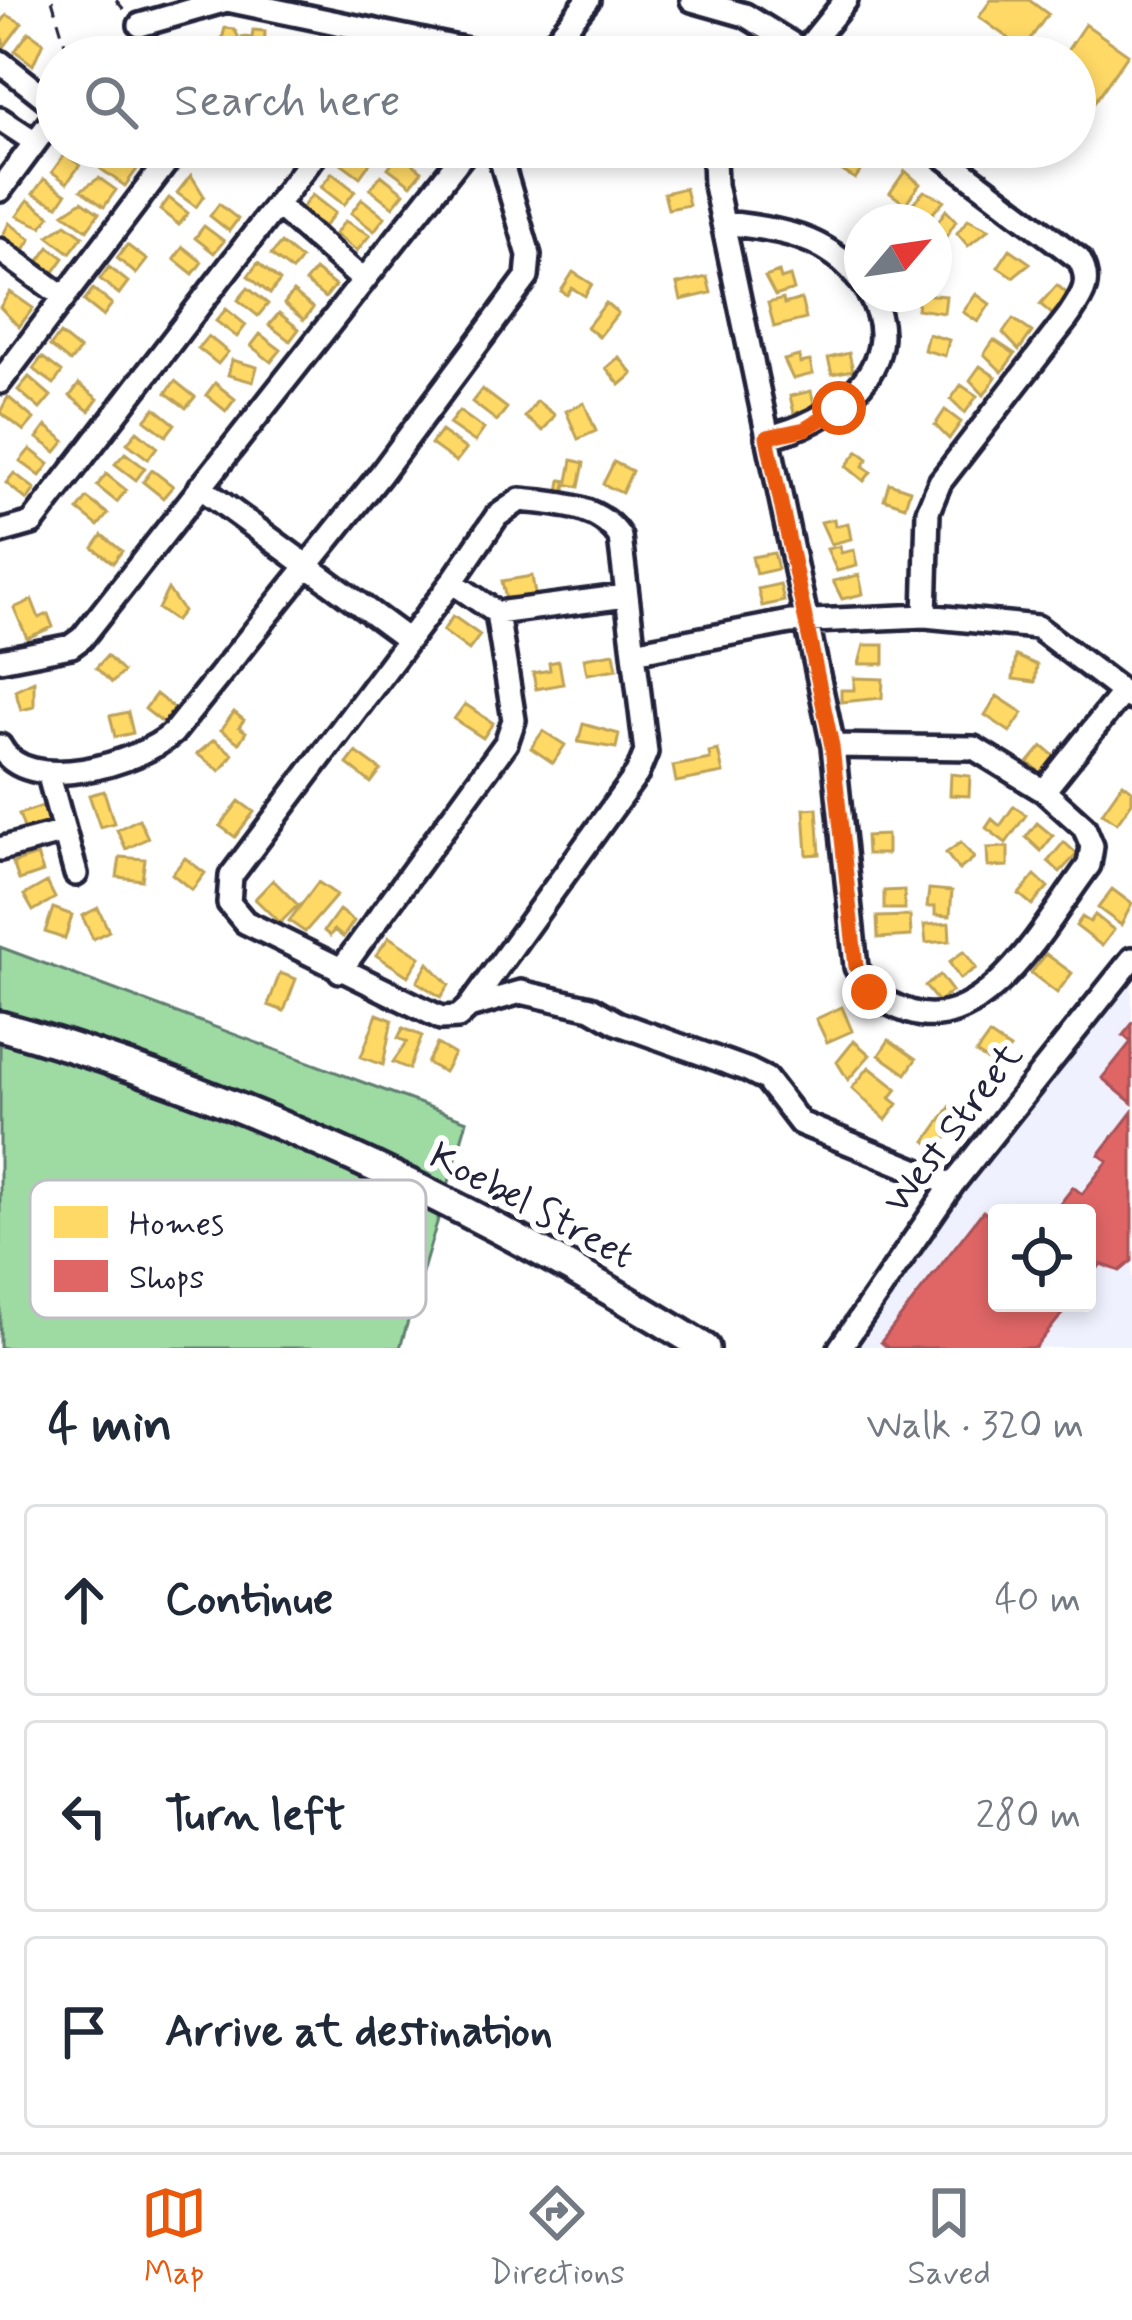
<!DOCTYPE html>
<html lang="en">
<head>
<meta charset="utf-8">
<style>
  :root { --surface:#fff; --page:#f6f6f7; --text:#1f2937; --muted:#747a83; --line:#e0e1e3; --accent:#ea580c }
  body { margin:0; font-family:Mynerve,sans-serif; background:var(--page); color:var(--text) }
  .controls { position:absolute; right:36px; bottom:36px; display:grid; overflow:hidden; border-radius:12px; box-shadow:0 6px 18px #0003 }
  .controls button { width:108px; height:108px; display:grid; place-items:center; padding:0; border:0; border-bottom:3px solid var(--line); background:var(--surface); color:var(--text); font:60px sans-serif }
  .compass { position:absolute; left:844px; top:204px; width:108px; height:108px; border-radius:50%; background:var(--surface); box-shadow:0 6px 18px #0003; rotate:61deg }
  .stop { position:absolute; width:36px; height:36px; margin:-27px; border:9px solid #ea580c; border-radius:50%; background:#fff }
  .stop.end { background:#ea580c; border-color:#fff; box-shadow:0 3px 12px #0008 }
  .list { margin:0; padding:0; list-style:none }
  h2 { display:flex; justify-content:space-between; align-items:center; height:156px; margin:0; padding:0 48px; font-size:51px }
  h2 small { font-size:39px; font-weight:400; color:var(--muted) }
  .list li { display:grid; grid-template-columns:78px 1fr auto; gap:36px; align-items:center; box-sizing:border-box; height:192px; margin:0 24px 24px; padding:0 24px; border:3px solid var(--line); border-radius:12px }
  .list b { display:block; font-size:45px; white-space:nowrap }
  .list em { font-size:39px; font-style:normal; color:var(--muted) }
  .icon { flex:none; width:66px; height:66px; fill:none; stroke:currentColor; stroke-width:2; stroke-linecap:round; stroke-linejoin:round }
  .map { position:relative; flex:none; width:1132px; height:1348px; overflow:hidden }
  .search { position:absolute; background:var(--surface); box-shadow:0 6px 18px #0003; left:36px; right:36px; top:36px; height:132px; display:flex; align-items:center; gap:30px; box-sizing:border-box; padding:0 42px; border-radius:66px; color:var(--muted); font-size:45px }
  .sheet { height:804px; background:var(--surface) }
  nav { display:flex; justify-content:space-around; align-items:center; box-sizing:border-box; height:168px; border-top:3px solid var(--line); background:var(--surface); font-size:33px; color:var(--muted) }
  nav a { display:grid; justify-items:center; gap:6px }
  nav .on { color:var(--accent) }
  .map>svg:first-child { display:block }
  .built { fill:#eff2fe; fill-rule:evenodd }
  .green { fill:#9edba3; stroke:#607e6f; stroke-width:3 }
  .homes { fill:#ffd966; stroke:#bda259; stroke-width:3 }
  .shops { fill:#e06666; stroke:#a75259; stroke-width:3 }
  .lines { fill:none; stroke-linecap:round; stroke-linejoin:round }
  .minor-casing { stroke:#22223b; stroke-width:30 }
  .major-casing { stroke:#22223b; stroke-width:36 }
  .path { stroke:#22223b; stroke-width:3; stroke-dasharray:12 9; stroke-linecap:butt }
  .minor { stroke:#fff; stroke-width:21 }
  .major { stroke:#fff; stroke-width:27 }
  .route { stroke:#ea580c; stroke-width:15 }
  .labels { text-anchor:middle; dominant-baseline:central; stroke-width:12; stroke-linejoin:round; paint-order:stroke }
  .street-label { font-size:39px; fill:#22223b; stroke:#fff }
  .key { fill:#fff; stroke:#bdbdc4; stroke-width:3 }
  .key-label { font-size:33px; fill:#22223b }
</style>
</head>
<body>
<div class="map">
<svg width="1132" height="1348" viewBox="0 0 1132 1348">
  <rect width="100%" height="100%" fill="#fff"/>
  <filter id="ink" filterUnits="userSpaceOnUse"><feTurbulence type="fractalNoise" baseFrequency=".00833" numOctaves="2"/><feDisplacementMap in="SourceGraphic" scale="24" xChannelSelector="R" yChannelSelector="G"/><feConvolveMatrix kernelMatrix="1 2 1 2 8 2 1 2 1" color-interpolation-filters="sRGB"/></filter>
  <g filter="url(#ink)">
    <path class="built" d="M 1132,964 L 1132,1348 L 840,1348 ZM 997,1213 L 1087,1213 L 1087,1303 L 997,1303 Z"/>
    <path class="green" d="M 0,947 L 467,1121 L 400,1348 L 0,1348 Z"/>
    <path class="homes" d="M 991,0 L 1029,0 L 1048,14 L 1023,49 L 979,17 Z
      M 7,15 L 22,23 L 4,47 L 0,24 Z
      M 1085,24 L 1128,54 L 1094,103 L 1075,89 L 1075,57 L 1063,57 Z
      M 225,28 L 234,29 L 238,36 L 236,57 L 217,57 Z
      M 253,30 L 265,31 L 264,57 L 247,57 L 248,48 L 241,47 L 242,37 L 252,38 Z
      M 29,32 L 43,42 L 33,65 L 15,51 Z
      M 857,147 L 872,154 L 855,179 L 841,170 Z
      M 351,148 L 370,163 L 360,177 L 341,163 L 340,155 Z
      M 399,153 L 422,171 L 411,185 L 388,168 Z
      M 65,154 L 80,165 L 67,183 L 52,172 Z
      M 120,157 L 137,169 L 125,186 L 101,169 Z
      M 905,171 L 920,184 L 905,204 L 890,193 Z
      M 332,173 L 355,191 L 344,205 L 321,187 Z
      M 191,175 L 204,196 L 196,207 L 177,193 Z
      M 381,175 L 404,193 L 393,207 L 370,189 Z
      M 99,178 L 116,190 L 104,207 L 81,190 Z
      M 44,179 L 66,194 L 58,206 L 33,194 Z
      M 685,188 L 689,205 L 668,209 L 664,193 Z
      M 924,191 L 944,200 L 927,220 L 911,205 Z
      M 312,195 L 335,213 L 324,227 L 301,209 Z
      M 169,198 L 188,213 L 179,225 L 160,210 Z
      M 362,199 L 385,217 L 374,231 L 351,213 Z
      M 28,200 L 50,216 L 42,227 L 17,216 Z
      M 82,201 L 99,213 L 87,230 L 64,213 Z
      M 219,204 L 238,219 L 229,231 L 210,216 Z
      M 946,210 L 956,221 L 935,254 L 934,227 Z
      M 968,219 L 989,229 L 968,246 L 957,233 Z
      M 345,221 L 370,235 L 357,251 L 335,234 Z
      M 9,223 L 31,239 L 23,251 L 0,241 Z
      M 66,224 L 83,236 L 70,253 L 48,236 Z
      M 204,226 L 224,241 L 214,253 L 195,238 Z
      M 281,243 L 301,259 L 292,271 L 271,255 Z
      M 127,245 L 147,260 L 136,274 L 117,258 Z
      M 49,247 L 64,258 L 51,276 L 36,265 Z
      M 183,247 L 202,262 L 193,274 L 174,259 Z
      M 1010,249 L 1030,263 L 1013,277 L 998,267 Z
      M 258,263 L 280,281 L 270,294 L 248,276 Z
      M 109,267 L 128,282 L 119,294 L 100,279 Z
      M 315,270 L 335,286 L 325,298 L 305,282 Z
      M 573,272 L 592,284 L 585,296 L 572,288 L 567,295 L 561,291 Z
      M 779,272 L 781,279 L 790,276 L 794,290 L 775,296 L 765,277 Z
      M 707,277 L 711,293 L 681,300 L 677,284 Z
      M 1057,285 L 1071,297 L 1054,316 L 1040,304 Z
      M 248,288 L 268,304 L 258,316 L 238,300 Z
      M 93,289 L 112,304 L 103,316 L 84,301 Z
      M 10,292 L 33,308 L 19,327 L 0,307 Z
      M 293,292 L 313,308 L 304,320 L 284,304 Z
      M 919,294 L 946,296 L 944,313 L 917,309 Z
      M 976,294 L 990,304 L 978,322 L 963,312 Z
      M 783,299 L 784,304 L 801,299 L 806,319 L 774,327 L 768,303 Z
      M 606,303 L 618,313 L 599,337 L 587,327 Z
      M 226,309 L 246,325 L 237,337 L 216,321 Z
      M 279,313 L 299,329 L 290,341 L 269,325 Z
      M 1013,319 L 1032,332 L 1019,350 L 1003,333 Z
      M 60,334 L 80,350 L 70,362 L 50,346 Z
      M 260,334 L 281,350 L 271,362 L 251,346 Z
      M 928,334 L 949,340 L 945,356 L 924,350 Z
      M 208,336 L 228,352 L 218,364 L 198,348 Z
      M 994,340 L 1015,354 L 1002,372 L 984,354 Z
      M 849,353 L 853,370 L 832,374 L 828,358 Z
      M 799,356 L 800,363 L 810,361 L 813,374 L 793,379 L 784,360 Z
      M 42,357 L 62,372 L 54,384 L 33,369 Z
      M 619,357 L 633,374 L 620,385 L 606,368 Z
      M 232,360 L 257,367 L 253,382 L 228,375 Z
      M 980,366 L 996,377 L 984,395 L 970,380 Z
      M 29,377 L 51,396 L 40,409 L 18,390 Z
      M 175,381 L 195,397 L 186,408 L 166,393 Z
      M 215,383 L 235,399 L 226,411 L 206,395 Z
      M 79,384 L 98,399 L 89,411 L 70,396 Z
      M 961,385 L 977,396 L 965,413 L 951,399 Z
      M 482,389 L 507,408 L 497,421 L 472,402 Z
      M 811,391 L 815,408 L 794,413 L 790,396 Z
      M 8,397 L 34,419 L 24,431 L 0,412 Z
      M 537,401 L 555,415 L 543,431 L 525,417 Z
      M 584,403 L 596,431 L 578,439 L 566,411 Z
      M 155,408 L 175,424 L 166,436 L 145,420 Z
      M 945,410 L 961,422 L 949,439 L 935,425 Z
      M 459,411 L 484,429 L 475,442 L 449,424 Z
      M 46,426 L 65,441 L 56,452 L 37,438 Z
      M 137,431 L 157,447 L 148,459 L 127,443 Z
      M 441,431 L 466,449 L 456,462 L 431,444 Z
      M 30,449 L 49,464 L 40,476 L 20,461 Z
      M 858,451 L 868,459 L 863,466 L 871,472 L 864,481 L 846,466 Z
      M 125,453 L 145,468 L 136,480 L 115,464 Z
      M 572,460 L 584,463 L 579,487 L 566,484 L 564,494 L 559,492 L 561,480 L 568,481 Z
      M 614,462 L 632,471 L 622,493 L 603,484 Z
      M 152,470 L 173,486 L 163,498 L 143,482 Z
      M 14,473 L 35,489 L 27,500 L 6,483 Z
      M 106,474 L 126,490 L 117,502 L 97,486 Z
      M 889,483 L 910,490 L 905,506 L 884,499 Z
      M 87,498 L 108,514 L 98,526 L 78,510 Z
      M 834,519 L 835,526 L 848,523 L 851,539 L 831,544 L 821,522 Z
      M 102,535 L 122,551 L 113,563 L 93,548 Z
      M 840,546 L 841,553 L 854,550 L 857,566 L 837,571 L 827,549 Z
      M 774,553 L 778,569 L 756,574 L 752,557 Z
      M 859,575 L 863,594 L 842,599 L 833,581 Z
      M 532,576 L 536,600 L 507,605 L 502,581 Z
      M 780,584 L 784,601 L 762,606 L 758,589 Z
      M 168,589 L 183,611 L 175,621 L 158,609 Z
      M 32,600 L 39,618 L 48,614 L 53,627 L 27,638 L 14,608 Z
      M 453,616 L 480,635 L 469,650 L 443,631 Z
      M 864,645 L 884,645 L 884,664 L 859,664 Z
      M 614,653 L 617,669 L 587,674 L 584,658 Z
      M 107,656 L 123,672 L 112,683 L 96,668 Z
      M 1016,656 L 1037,665 L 1035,682 L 1013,679 Z
      M 559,661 L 563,684 L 536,689 L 533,673 L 550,670 L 549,663 Z
      M 854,678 L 883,679 L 882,698 L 841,702 L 841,690 L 854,690 Z
      M 34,681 L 34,707 L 21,710 L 15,690 Z
      M 156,694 L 174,708 L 163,723 L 145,709 Z
      M 997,696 L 1023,713 L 1010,732 L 985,715 Z
      M 465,704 L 493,723 L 483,738 L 454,719 Z
      M 128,712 L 133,733 L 115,737 L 110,716 Z
      M 234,712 L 244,720 L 239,727 L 246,732 L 239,743 L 221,730 Z
      M 583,724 L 619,734 L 616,748 L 578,742 Z
      M 543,731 L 565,745 L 553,763 L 531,748 Z
      M 214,740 L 233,754 L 220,771 L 197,754 Z
      M 1042,746 L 1058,759 L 1045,776 L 1028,763 Z
      M 718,750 L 723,773 L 676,782 L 673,766 L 710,759 L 709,752 Z
      M 356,752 L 381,770 L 371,783 L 347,764 Z
      M 951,774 L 970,776 L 969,796 L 950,795 Z
      M 1123,783 L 1132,790 L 1132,802 L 1117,823 L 1102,813 Z
      M 104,791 L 114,823 L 100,827 L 89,795 Z
      M 239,801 L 254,812 L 235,837 L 220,826 Z
      M 43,806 L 49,823 L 25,831 L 19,814 Z
      M 1014,806 L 1026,815 L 1006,843 L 986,828 L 992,819 L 1000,826 Z
      M 817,808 L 820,854 L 807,855 L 804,809 Z
      M 139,819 L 148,838 L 126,849 L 117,830 Z
      M 1037,823 L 1053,836 L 1041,851 L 1026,837 Z
      M 887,835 L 887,854 L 867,854 L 866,836 Z
      M 961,842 L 974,858 L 959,870 L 946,853 Z
      M 1064,842 L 1077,854 L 1060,872 L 1048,861 Z
      M 1008,847 L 1008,866 L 988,867 L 987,848 Z
      M 37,855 L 43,872 L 19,880 L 13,863 Z
      M 120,857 L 145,859 L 142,880 L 117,877 Z
      M 185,858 L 205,873 L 192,890 L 172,874 Z
      M 1035,875 L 1048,887 L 1032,905 L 1019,894 Z
      M 273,880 L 298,905 L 280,923 L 255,899 Z
      M 47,882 L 55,898 L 33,911 L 24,895 Z
      M 318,882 L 337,895 L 305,932 L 289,921 Z
      M 929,889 L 952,891 L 950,916 L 935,915 L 935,907 L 927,907 Z
      M 1112,889 L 1132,904 L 1121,925 L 1098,908 Z
      M 904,890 L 905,909 L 884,909 L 884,891 Z
      M 53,908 L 72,915 L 65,939 L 45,932 Z
      M 98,908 L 109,931 L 93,939 L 82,916 Z
      M 339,910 L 354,921 L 343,937 L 334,930 L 330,936 L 324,931 Z
      M 1095,915 L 1114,930 L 1102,946 L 1076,926 L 1082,917 L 1090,922 Z
      M 910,916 L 911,936 L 878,938 L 877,917 Z
      M 949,923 L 950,941 L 926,943 L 924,925 Z
      M 389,937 L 420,957 L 408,976 L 376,955 Z
      M 964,951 L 976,968 L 960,979 L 949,962 Z
      M 1046,954 L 1072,973 L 1057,993 L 1031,973 Z
      M 428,963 L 449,985 L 441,997 L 417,982 Z
      M 280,973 L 296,979 L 284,1011 L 268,1005 Z
      M 940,975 L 952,991 L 938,1002 L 925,986 Z
      M 842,1007 L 852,1031 L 827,1042 L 816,1019 Z
      M 377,1014 L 392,1020 L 383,1065 L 361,1057 Z
      M 403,1028 L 422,1036 L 409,1069 L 393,1062 L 407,1042 L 398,1038 Z
      M 989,1035 L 1010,1049 L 997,1067 L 976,1053 Z
      M 889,1040 L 916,1059 L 906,1074 L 879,1055 Z
      M 854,1041 L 870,1055 L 848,1080 L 837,1062 Z
      M 437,1044 L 454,1054 L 444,1072 L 427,1063 Z
      M 869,1067 L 897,1089 L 890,1098 L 898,1104 L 886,1120 L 852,1088 Z
      M 950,1107 L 962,1116 L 938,1150 L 926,1141 Z"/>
    <path class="shops" d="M 1132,1024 L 1132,1103 L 1102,1078 L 1131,1042 L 1123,1035 Z
      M 1132,1112 L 1132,1261 L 1120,1271 L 1101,1264 L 1087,1282 L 1087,1213 L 1053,1213 L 1073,1187 L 1082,1194 L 1108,1161 L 1099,1155 Z
      M 983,1211 L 997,1221 L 997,1303 L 1071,1303 L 1035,1348 L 888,1348 L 881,1342 Z"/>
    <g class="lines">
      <g class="minor-casing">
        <path id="minor" d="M 692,0 L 745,15 L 813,57
          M 140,25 L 227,0 L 501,57
          M 542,57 L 588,0
          M 800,57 L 846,0
          M 0,62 L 57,107
          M 0,119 L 35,142
          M 723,147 L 714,158 L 715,185 L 833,746 L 856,967 C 869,993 881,1002 910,1012 C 987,1037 1049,917 1089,865 L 1092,846 L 1084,827 L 1044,791 L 974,748 L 833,746
          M 0,190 L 57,113
          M 278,206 L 363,280
          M 723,223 C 775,228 830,236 862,283
          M 0,250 L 64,297
          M 0,382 L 178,147
          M 767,437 C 830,424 912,367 869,294
          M 200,487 L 408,640
          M 0,532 L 32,523 L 321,147
          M 452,582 L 497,516 L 520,500 C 556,504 599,504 620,537 L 646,752 L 637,774 L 469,1007 L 458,1017 L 441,1018 L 245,922 L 229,903 L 231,876 L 452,582 L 497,613 L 626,596
          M 925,616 L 928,511 L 940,482 L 1068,317 C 1082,296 1093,283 1079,259 L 931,147
          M 634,652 L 790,622 L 925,616 L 1037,627 L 1132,699
          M 0,660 L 71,646 L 82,638 L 469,147
          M 0,746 C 26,797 139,764 173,733 L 380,475 L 527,277 L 529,255 L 497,147
          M 49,776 L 76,874
          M 1044,791 L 1123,692
          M 0,849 L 64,832
          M 340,971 L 506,743 L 514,720 L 497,613
          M 469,1007 L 521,992 L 591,1008 L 617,1023 L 748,1070 L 766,1079 L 800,1123 L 952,1185
          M 840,1348 L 952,1185 L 1132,959"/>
      </g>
      <g class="major-casing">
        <path id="major" d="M 0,1026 C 248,1096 487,1212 705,1348"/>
      </g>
      <path class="path" d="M 52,0 L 69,57
        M 116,0 L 126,12"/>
      <use href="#minor" class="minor"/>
      <use href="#major" class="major"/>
    </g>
  </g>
  <g class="lines" filter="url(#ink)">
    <path class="route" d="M 839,408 L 805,429 L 767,437 L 832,746 L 856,967 L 869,992"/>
  </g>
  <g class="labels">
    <g class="street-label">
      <text transform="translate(954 1129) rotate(-53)">West Street</text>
      <text transform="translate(531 1207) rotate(28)">Koebel Street</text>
    </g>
  </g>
  <rect x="30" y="1180" width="396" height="138" rx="18" class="key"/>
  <rect x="54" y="1206" width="54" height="32" fill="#ffd966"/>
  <rect x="54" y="1260" width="54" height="32" fill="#e06666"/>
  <g class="key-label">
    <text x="129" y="1234">Homes</text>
    <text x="129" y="1288">Shops</text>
  </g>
</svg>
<div class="controls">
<button><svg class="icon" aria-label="locate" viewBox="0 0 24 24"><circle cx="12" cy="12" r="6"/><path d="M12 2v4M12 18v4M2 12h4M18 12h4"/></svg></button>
</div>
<svg class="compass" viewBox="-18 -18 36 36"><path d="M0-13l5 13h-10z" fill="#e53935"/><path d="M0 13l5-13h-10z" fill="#747a83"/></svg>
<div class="stop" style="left:839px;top:408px"></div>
<div class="stop end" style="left:869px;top:992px"></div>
<div class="search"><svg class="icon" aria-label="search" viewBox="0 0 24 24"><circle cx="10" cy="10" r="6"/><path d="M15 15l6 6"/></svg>Search here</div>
</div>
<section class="sheet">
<h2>4 min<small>Walk · 320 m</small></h2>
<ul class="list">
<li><svg class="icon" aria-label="ahead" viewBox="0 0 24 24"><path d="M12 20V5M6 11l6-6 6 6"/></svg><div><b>Continue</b></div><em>40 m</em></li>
<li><svg class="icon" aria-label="left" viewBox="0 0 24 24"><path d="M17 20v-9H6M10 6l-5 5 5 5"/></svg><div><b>Turn left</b></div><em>280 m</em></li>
<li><svg class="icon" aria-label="arrive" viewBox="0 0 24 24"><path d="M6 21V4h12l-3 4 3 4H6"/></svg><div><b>Arrive at destination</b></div></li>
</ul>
</section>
<nav>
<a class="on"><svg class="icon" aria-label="map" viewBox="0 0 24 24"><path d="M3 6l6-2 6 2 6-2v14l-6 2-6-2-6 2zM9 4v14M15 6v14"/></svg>Map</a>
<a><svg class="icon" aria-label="directions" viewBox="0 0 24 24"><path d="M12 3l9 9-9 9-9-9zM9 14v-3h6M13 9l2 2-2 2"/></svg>Directions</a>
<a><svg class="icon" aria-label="saved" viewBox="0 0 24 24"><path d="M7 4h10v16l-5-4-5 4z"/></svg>Saved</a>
</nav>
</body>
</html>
